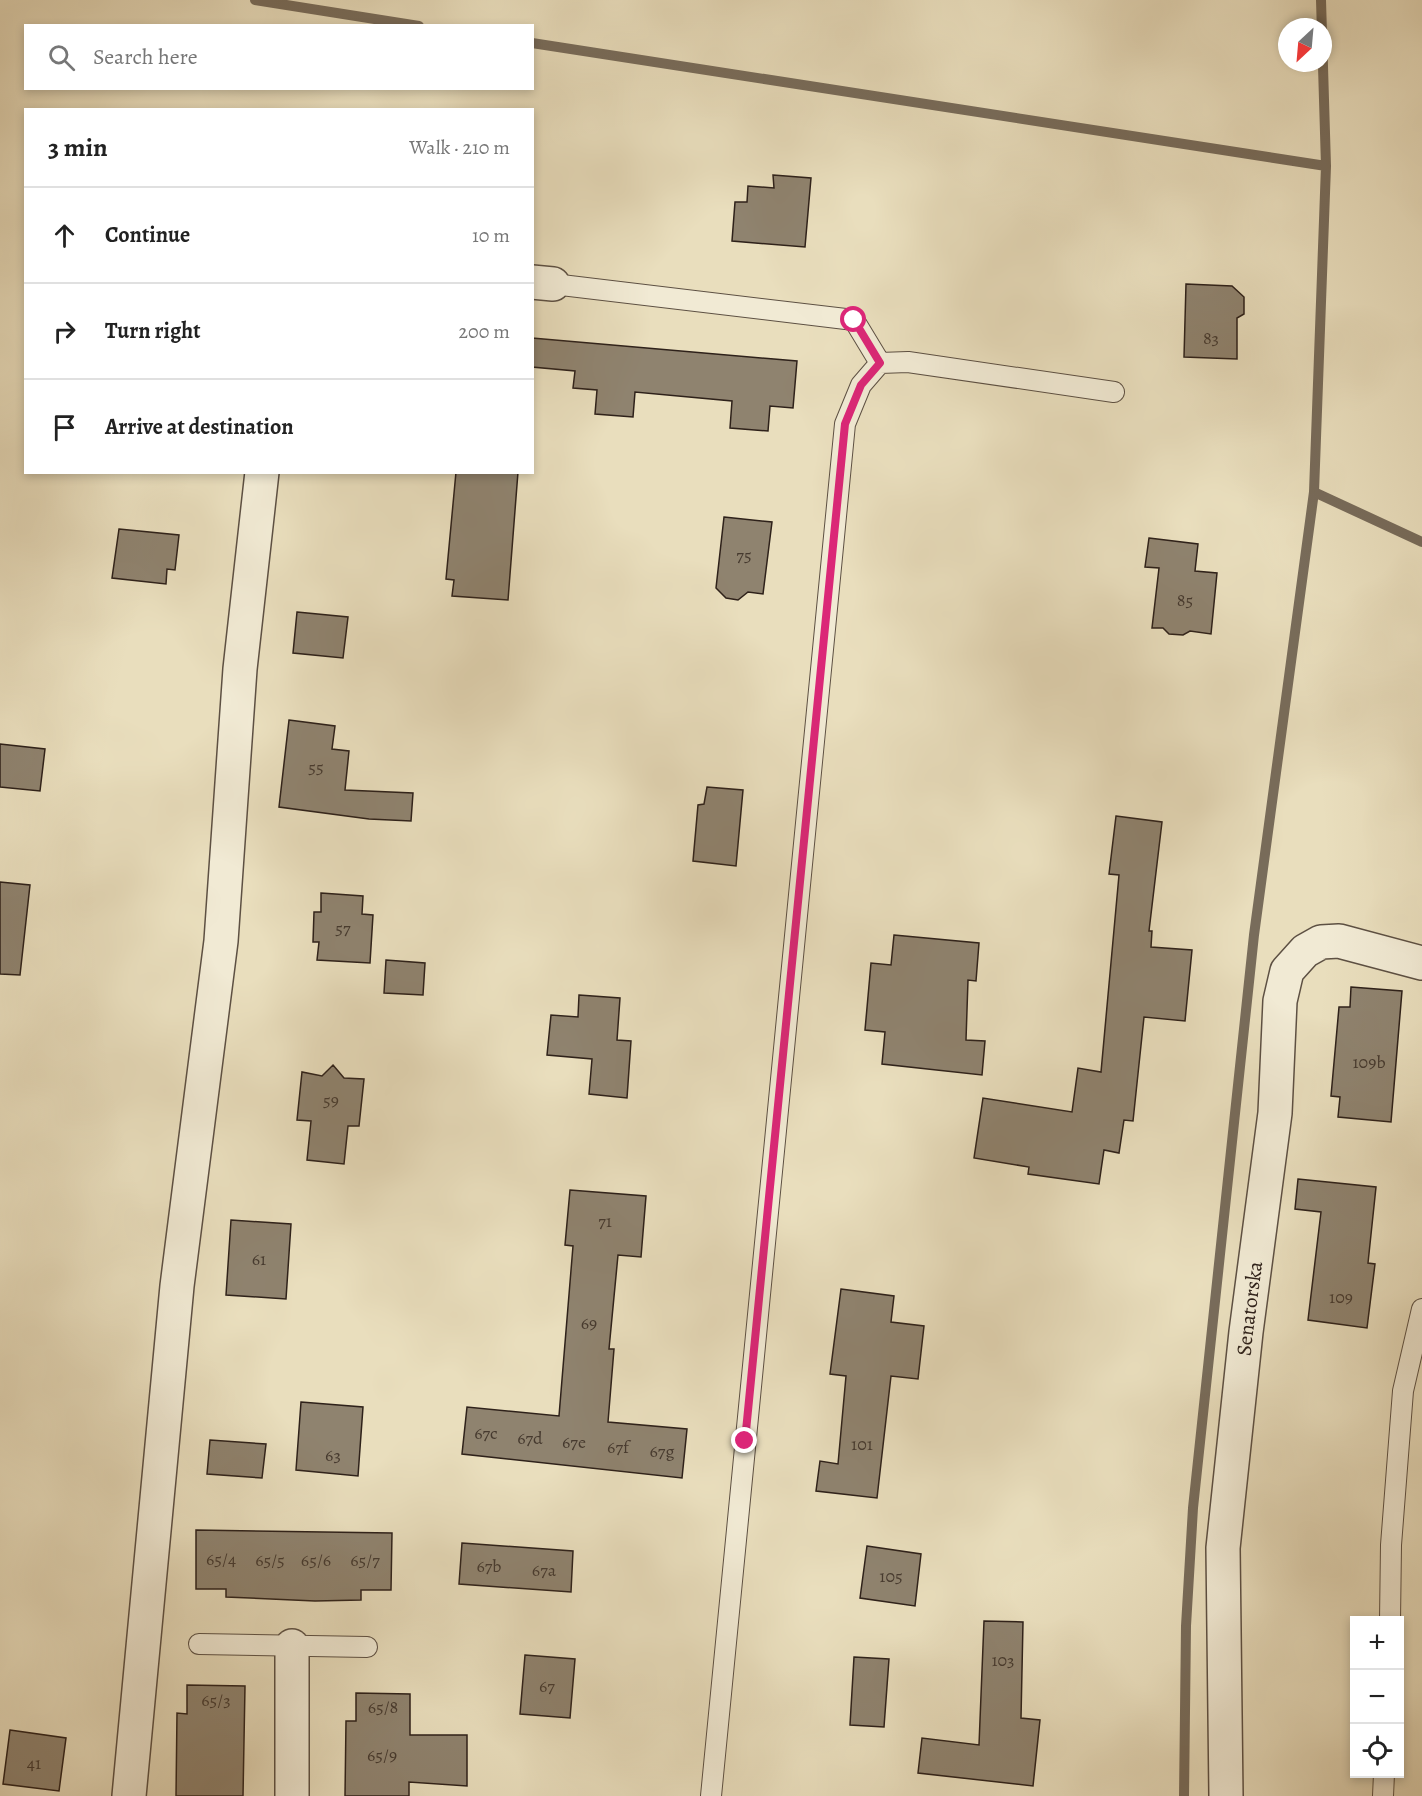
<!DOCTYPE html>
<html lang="en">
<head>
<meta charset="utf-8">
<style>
  :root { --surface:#fff; --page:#f2f2f2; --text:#222; --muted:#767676; --line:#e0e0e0 }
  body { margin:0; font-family:Alegreya,serif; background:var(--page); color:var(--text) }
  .controls { position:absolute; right:18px; bottom:18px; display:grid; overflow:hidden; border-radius:0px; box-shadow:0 3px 9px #0003 }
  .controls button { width:54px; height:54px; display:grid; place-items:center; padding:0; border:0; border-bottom:2px solid var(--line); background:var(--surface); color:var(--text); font:30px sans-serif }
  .compass { position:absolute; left:1278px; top:18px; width:54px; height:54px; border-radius:50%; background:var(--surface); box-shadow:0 3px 9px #0003; rotate:206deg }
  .stop { position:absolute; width:18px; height:18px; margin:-14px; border:4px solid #db2777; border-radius:50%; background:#fff }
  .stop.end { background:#db2777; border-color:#fff; box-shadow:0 2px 6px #0008 }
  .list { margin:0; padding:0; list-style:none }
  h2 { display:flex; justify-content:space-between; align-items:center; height:78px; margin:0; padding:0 24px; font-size:26px }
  h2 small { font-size:20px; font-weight:400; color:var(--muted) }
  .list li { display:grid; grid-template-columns:39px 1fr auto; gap:18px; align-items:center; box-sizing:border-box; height:96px; padding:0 24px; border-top:2px solid var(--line) }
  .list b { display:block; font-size:22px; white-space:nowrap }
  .list em { font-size:20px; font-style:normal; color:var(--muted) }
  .icon { flex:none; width:33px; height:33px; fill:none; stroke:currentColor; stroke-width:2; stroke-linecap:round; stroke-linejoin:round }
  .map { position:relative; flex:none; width:1422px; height:1796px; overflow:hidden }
  .search { position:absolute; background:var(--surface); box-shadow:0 3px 9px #0003; left:24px; top:24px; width:510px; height:66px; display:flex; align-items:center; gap:15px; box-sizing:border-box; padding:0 21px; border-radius:0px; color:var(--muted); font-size:22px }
  .panel { position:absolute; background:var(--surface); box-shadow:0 3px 9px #0003; left:24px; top:108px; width:510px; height:366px; border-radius:0px }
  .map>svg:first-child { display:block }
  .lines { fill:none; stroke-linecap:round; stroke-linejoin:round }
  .stream { stroke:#786c5b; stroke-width:10 }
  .building { fill:#8f836f; stroke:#2e211a; stroke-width:1.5 }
  .service-casing { stroke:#5d5043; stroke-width:22 }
  .minor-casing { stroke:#5d5043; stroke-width:36 }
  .service { stroke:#f1ead4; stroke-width:20 }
  .minor { stroke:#f1ead4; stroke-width:33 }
  .route { stroke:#db2777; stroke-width:8 }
  .labels { text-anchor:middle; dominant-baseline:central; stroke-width:5; stroke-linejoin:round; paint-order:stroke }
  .number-label { font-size:18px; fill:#463a2f }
  .street-label { font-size:21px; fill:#2e211a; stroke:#f1ead4 }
</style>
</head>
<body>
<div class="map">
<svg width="1422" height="1796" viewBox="0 0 1422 1796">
  <rect width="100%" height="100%" fill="#e9debd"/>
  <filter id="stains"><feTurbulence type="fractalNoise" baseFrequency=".00333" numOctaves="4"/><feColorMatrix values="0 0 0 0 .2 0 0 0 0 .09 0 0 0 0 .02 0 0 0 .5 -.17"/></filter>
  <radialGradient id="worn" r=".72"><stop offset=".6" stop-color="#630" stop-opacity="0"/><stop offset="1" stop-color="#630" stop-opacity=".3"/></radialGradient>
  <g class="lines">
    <path class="stream" d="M 255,0 L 419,26
      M 532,43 L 1326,166
      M 1314,492 L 1422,542
      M 1184,1796 L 1186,1626 L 1193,1508 L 1254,935 L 1314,492 L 1326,166 L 1321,0"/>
  </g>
  <path class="building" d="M 773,175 L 811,178 L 805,247 L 732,241 L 735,202 L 747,202 L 748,186 L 774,188 Z
    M 1186,284 L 1232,286 L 1244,297 L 1244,314 L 1237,318 L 1237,359 L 1184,357 Z
    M 532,338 L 797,361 L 793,408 L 770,406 L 768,431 L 730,428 L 732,401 L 635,392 L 633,417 L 595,414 L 597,390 L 573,388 L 575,371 L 532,367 Z
    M 456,472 L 518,472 L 508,600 L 452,596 L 454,580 L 446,579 Z
    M 724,517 L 772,522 L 763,594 L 748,592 L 738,600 L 726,598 L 716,588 Z
    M 119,529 L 179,535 L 175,570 L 167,569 L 166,584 L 112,578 Z
    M 1149,538 L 1198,544 L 1195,571 L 1217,573 L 1211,634 L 1190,631 L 1183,635 L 1169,634 L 1163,628 L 1152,628 L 1159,568 L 1145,567 Z
    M 297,612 L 348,617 L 343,658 L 293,653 Z
    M 289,720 L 335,726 L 332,749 L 349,751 L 345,790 L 413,793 L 411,821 L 369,819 L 279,807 Z
    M 0,744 L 45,749 L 40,791 L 0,787 Z
    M 707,787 L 743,790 L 736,866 L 693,861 L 698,805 L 704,804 Z
    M 1116,816 L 1162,822 L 1149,931 L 1152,931 L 1151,947 L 1192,950 L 1185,1021 L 1144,1017 L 1133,1121 L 1124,1120 L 1119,1153 L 1104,1150 L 1099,1184 L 1028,1174 L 1029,1167 L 974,1158 L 983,1098 L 1072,1112 L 1078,1068 L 1101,1072 L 1119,875 L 1109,874 Z
    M 0,882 L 30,885 L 20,975 L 0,974 Z
    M 321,893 L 363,896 L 362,914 L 373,915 L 370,963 L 317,960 L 319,942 L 313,942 L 314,912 L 321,912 Z
    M 894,935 L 979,943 L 976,981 L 968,980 L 966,1040 L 985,1041 L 982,1075 L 882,1064 L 885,1032 L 865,1030 L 871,963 L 891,965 Z
    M 386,960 L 425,963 L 423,995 L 384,993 Z
    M 1351,987 L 1402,991 L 1391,1122 L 1338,1117 L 1340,1097 L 1331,1096 L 1339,1007 L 1350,1007 Z
    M 579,995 L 620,998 L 617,1040 L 631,1041 L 627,1098 L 589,1094 L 592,1059 L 547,1055 L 551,1015 L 578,1017 Z
    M 333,1065 L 344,1078 L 364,1079 L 359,1126 L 348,1126 L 344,1164 L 307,1160 L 311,1121 L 297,1120 L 302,1072 L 322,1076 Z
    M 1298,1179 L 1376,1187 L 1368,1263 L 1375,1264 L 1367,1328 L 1308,1320 L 1321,1212 L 1295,1209 Z
    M 570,1190 L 646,1196 L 641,1257 L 618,1255 L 609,1349 L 614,1349 L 608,1422 L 687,1429 L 682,1478 L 462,1454 L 467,1407 L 559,1416 L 573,1246 L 565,1245 Z
    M 231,1220 L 291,1224 L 286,1299 L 226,1295 Z
    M 841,1289 L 894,1296 L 891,1322 L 924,1326 L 918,1379 L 891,1376 L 877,1498 L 816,1491 L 820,1461 L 838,1464 L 846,1376 L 830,1374 Z
    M 301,1402 L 363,1407 L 358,1476 L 296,1470 Z
    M 210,1440 L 266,1444 L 262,1478 L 207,1474 Z
    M 196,1530 L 392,1533 L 391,1590 L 361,1590 L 361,1600 L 315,1601 L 226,1597 L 226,1589 L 196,1589 Z
    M 462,1543 L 573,1551 L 571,1592 L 459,1584 Z
    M 867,1546 L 921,1554 L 915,1606 L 860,1598 Z
    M 984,1621 L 1023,1622 L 1021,1718 L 1040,1720 L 1033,1786 L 918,1773 L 922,1738 L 979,1745 Z
    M 525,1655 L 575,1659 L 570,1718 L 520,1714 Z
    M 854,1657 L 889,1659 L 884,1727 L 850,1725 Z
    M 187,1685 L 245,1686 L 243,1796 L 176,1796 L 177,1713 L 187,1714 Z
    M 356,1693 L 410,1694 L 410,1735 L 467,1735 L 467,1786 L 409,1782 L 409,1796 L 345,1796 L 346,1721 L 356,1721 Z
    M 10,1730 L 66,1738 L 59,1791 L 3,1784 Z"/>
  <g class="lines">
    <g class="service-casing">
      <path id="service" d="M 553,284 L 854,320 L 880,363
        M 1390,1620 L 1391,1545 L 1403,1391 L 1422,1309
        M 199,1644 L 367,1647
        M 711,1796 L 845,424 L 861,385 L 880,363 L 908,362 L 1114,392
        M 1383,1796 L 1384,1774"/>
    </g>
    <g class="minor-casing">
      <g id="minor">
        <path d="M 532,282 L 553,284"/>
        <path d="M 129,1796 L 177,1286 L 221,941 L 240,669 L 262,472"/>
        <path d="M 292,1796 L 292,1646"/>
        <path id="s1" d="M 1226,1796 L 1223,1548 L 1246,1332 L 1275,1113 L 1280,1001 L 1287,971 L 1305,951 L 1321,942 L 1339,941 L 1422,963"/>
      </g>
    </g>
    <use href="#service" class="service"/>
    <use href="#minor" class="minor"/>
  </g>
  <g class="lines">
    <path class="route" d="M 745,1441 L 845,424 L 861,385 L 880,363 L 854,320"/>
  </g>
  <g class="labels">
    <g class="number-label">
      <text x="1211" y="338">83</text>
      <text x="744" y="555">75</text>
      <text x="1185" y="600">85</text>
      <text x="316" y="767">55</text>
      <text x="343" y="928">57</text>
      <text x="1369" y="1062">109b</text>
      <text x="331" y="1100">59</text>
      <text x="605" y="1221">71</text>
      <text x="259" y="1259">61</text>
      <text x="1341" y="1297">109</text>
      <text x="589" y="1323">69</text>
      <text x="486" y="1433">67c</text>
      <text x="530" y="1438">67d</text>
      <text x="574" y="1442">67e</text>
      <text x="862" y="1444">101</text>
      <text x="618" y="1447">67f</text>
      <text x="662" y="1451">67g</text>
      <text x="333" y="1455">63</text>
      <text x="221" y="1559">65/4</text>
      <text x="270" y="1560">65/5</text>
      <text x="316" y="1560">65/6</text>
      <text x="365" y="1560">65/7</text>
      <text x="489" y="1566">67b</text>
      <text x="544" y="1570">67a</text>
      <text x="891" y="1576">105</text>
      <text x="1003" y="1660">103</text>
      <text x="547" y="1686">67</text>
      <text x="216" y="1700">65/3</text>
      <text x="383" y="1707">65/8</text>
      <text x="382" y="1755">65/9</text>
      <text x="34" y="1763">41</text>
    </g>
    <g class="street-label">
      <text stroke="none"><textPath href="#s1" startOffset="489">Senatorska</textPath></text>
    </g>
  </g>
  <rect width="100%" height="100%" filter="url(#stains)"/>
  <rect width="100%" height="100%" fill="url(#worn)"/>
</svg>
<div class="controls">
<button>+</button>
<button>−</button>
<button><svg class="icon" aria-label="locate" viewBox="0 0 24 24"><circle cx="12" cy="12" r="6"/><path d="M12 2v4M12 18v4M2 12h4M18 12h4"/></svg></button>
</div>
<svg class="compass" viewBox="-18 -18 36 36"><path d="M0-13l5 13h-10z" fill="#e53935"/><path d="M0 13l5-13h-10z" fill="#767676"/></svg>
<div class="stop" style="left:854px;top:320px"></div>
<div class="stop end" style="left:745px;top:1441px"></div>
<div class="search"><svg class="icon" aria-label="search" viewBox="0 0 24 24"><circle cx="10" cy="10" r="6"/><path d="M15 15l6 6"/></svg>Search here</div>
<section class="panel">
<h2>3 min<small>Walk · 210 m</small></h2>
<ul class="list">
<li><svg class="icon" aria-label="ahead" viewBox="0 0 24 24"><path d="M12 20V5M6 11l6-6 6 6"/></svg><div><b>Continue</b></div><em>10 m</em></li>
<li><svg class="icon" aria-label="right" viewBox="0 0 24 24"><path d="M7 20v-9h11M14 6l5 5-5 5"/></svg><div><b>Turn right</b></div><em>200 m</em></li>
<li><svg class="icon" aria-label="arrive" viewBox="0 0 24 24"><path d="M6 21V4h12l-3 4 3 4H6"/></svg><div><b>Arrive at destination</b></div></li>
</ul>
</section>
</div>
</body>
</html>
